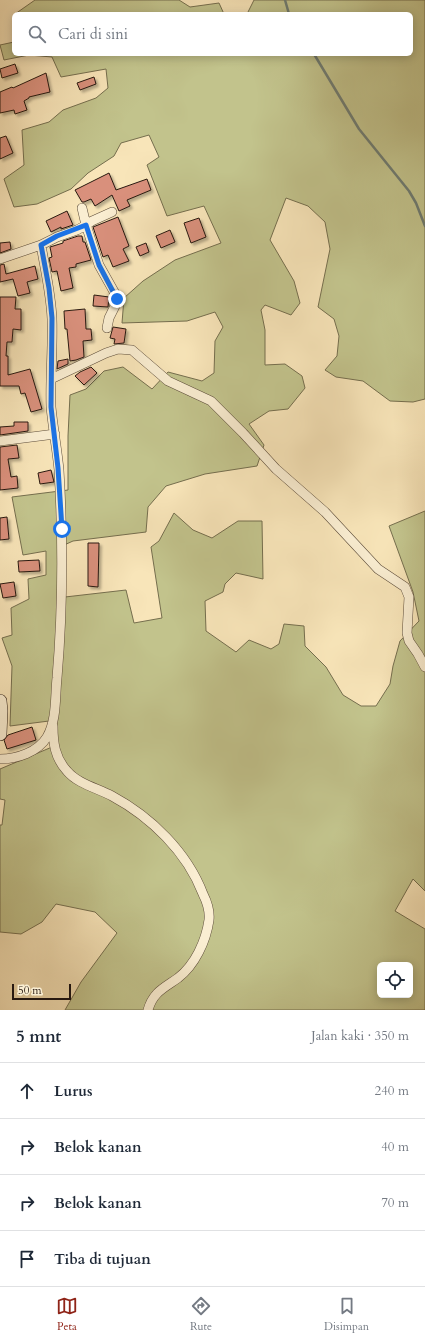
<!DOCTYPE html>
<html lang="id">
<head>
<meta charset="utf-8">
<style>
  :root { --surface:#fff; --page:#f6f6f7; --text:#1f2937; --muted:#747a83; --line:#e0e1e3; --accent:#8f2418 }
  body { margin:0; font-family:Cardo,serif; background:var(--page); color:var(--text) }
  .controls { position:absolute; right:12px; bottom:12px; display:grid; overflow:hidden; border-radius:6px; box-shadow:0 2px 10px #0003 }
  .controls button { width:36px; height:36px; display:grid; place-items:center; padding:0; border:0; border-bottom:1px solid var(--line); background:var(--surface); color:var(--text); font:20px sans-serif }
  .scale { position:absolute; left:12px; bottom:10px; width:59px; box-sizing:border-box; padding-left:4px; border:2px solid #281910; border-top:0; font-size:11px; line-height:14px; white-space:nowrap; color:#281910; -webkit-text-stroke:3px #faeed2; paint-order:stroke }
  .stop { position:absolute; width:12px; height:12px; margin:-9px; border:3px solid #1a73e8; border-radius:50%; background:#fff }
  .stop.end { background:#1a73e8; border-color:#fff; box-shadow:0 1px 4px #0008 }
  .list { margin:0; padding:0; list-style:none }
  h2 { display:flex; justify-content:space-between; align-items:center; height:52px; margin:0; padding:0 16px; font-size:17px }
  h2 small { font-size:13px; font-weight:400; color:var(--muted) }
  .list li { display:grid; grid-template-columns:26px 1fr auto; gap:12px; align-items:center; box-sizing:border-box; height:56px; padding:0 16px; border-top:1px solid var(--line) }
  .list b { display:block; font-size:15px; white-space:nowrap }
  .list em { font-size:13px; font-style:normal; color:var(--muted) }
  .icon { flex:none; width:22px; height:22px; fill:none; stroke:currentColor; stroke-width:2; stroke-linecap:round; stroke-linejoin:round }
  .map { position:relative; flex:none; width:425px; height:1010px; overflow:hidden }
  .search { position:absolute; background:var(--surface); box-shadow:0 2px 10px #0003; left:12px; right:12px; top:12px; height:44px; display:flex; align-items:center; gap:10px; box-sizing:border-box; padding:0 14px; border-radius:6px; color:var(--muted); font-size:15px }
  .sheet { height:276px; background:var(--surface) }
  nav { display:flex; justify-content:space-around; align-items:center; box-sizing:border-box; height:56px; border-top:1px solid var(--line); background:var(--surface); font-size:11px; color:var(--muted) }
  nav a { display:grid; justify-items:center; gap:2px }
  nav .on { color:var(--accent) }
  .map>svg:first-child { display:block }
  .green { fill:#c2c38c; stroke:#756e4e; fill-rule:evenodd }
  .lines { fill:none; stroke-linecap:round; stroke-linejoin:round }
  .stream { stroke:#6f7c72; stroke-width:2.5 }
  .building { fill:#d9907b; stroke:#281910; filter:url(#shadow) }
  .street-casing { stroke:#5c4c3a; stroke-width:10 }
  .secondary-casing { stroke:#281910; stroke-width:14 }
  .street { stroke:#faeed2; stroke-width:9 }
  .secondary { stroke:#faeed2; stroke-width:13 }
  .route { stroke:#1a73e8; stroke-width:5 }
</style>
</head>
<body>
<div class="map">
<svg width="425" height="1010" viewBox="0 0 425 1010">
  <defs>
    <filter id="shadow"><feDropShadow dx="2.5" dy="2.5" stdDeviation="1" flood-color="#0004"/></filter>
  </defs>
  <rect width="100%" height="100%" fill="#f8e5b9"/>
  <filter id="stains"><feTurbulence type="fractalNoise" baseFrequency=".005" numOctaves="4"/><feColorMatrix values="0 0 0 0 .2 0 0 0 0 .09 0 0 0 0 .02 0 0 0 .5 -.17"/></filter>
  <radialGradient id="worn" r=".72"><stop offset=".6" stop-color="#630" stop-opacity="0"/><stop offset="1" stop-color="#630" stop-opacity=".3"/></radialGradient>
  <path class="green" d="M 35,0 L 179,0 L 190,7 L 219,3 L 224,14 L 15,14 Z
    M 254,0 L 425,0 L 425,399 L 413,402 L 390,401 L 363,381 L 336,377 L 325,370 L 337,356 L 339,336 L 334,319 L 318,307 L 330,249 L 325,222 L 308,206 L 286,198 L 270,240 L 294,281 L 300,303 L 291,315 L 265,305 L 261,310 L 265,330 L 265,365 L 285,364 L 302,376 L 305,388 L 288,409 L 269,411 L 249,424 L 264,445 L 257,466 L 205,474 L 166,486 L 148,507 L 146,532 L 73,541 L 62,546 L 65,597 L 126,590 L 134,623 L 162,618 L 151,547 L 159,541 L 174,513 L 193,530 L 212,538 L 238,521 L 262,521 L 263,579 L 236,573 L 225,584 L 223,592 L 205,601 L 206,631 L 236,652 L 249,640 L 271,649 L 279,644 L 284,624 L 304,626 L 305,646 L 326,667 L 343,695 L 361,706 L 376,706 L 390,684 L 393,666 L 400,641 L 419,621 L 413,592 L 389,526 L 425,511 L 425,891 L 413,879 L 395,911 L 425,929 L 425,1010 L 65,1010 L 81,982 L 117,933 L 95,912 L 56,904 L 42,922 L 21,934 L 0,932 L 0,825 L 2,825 L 5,800 L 0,799 L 0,769 L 52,747 L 49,721 L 10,726 L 12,666 L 2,638 L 12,635 L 11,608 L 29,599 L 28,579 L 46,575 L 46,551 L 23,555 L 12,497 L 68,490 L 68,436 L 70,395 L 86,389 L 104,371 L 123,367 L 152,389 L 168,372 L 202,381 L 214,373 L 215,341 L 223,327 L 215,312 L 187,321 L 122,323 L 124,298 L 143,281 L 175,260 L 221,243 L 204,206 L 167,216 L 147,165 L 159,157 L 149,135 L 121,143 L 114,156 L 88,173 L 71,189 L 37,204 L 14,207 L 4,179 L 24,165 L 22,130 L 49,122 L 63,110 L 96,98 L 108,88 L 106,69 L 61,77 L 52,57 L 29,55 L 4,60 L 0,45 L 14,42 L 14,54 L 411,54 L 411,14 L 247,14 ZM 380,965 L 410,965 L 410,995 L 380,995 Z"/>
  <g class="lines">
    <path class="stream" d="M 285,0 L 289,14
      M 314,54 L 359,129 L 409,191 L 416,203 L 425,226"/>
  </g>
  <path class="building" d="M 15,64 L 18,73 L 2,78 L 0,69 Z
    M 46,73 L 50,92 L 29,97 L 29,98 L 24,101 L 27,110 L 15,114 L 14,110 L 0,113 L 0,92 L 12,87 L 13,88 Z
    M 94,77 L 96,84 L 80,90 L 77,83 Z
    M 6,136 L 13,153 L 0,159 L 0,138 Z
    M 109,173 L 116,190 L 147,179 L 151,190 L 127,200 L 130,206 L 119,211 L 112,195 L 95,206 L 91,199 L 84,202 L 82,202 L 75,190 Z
    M 67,211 L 73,225 L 61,229 L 61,227 L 51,232 L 46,221 Z
    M 118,217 L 129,246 L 123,249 L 129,261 L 113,267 L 108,255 L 103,257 L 93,227 Z
    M 199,218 L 206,237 L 191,243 L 184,223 Z
    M 170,230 L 175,242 L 161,248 L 156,236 Z
    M 78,236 L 82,236 L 83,242 L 85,242 L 91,260 L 76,264 L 76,267 L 69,268 L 73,288 L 61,291 L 57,271 L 52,272 L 49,258 L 52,257 L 50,247 L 63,243 L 63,241 Z
    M 10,242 L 11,249 L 0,253 L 0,243 Z
    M 146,243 L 149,252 L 140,256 L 136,247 Z
    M 4,264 L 6,274 L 35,266 L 38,279 L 27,282 L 30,293 L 18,296 L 13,279 L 0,282 L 0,265 Z
    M 94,295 L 109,297 L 108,307 L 93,306 Z
    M 0,297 L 16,297 L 15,309 L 21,309 L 21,330 L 13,329 L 12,342 L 7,342 L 6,356 L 8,356 L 8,375 L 30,369 L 42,409 L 31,412 L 25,393 L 21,394 L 19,386 L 0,386 Z
    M 85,309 L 86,329 L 91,329 L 92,340 L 83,341 L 84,357 L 76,360 L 70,361 L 67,329 L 65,329 L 64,311 Z
    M 113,327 L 126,329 L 124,343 L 114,344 L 115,339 L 110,338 Z
    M 68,359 L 68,364 L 57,369 L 58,361 Z
    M 91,367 L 97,373 L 84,385 L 75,376 L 80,372 Z
    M 14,422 L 28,422 L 28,431 L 0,435 L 0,427 L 14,426 Z
    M 17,445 L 19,458 L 8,459 L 11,477 L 17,476 L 18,488 L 0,490 L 0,447 Z
    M 51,470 L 54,482 L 40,484 L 38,473 Z
    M 7,517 L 9,539 L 0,540 L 0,518 Z
    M 88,543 L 99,543 L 98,587 L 88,586 Z
    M 39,560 L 40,571 L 19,572 L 18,561 Z
    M 14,582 L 16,596 L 3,598 L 0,584 Z
    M 32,727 L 36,740 L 7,749 L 4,740 L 8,735 Z"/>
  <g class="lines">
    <g class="street-casing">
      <path id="street" d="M 82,208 L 86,225 L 99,265 L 117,297 L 117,302 L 109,318 L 107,328
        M 0,259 L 41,245 L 57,237 L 77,230 L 86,225 L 92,221 L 112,212
        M 51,379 L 106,353 L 118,349 L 132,350 L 168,381 L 211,401 L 243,433 L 276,469 L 325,512 L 378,569 L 405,587 L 409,597 L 407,633 L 409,641 L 418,654 L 425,667
        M 0,441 L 55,434
        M 53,726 C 53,743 55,758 67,771 C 78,784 97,788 112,796 C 151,817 187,852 203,894 C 207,902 210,911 209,920 C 206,941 195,965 178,978 C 164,988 153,992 148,1010
        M 0,759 C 17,759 38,752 47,737 C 57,720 55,696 57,678 C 63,608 63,539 59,470 C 57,449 53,428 51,407 C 50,378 53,348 52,319 C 51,294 45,269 41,245"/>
    </g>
    <g class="secondary-casing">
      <path id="secondary" d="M 0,701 L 1,711 L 0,734"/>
    </g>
    <use href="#street" class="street"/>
    <use href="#secondary" class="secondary"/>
  </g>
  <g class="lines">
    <path class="route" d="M 62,529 L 58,468 L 51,407 L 52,318 L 49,288 L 41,245 L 57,236 L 86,225 L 99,265 L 117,299"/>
  </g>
  <rect width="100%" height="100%" filter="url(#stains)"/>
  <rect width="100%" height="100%" fill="url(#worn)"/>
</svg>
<div class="controls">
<button><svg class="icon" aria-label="locate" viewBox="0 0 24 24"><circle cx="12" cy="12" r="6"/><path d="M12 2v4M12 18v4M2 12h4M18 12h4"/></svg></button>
</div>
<div class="scale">50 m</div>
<div class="stop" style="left:62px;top:529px"></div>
<div class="stop end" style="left:117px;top:299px"></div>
<div class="search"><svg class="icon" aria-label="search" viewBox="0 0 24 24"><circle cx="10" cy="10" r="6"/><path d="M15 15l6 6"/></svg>Cari di sini</div>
</div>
<section class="sheet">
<h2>5 mnt<small>Jalan kaki · 350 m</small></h2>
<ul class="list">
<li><svg class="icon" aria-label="ahead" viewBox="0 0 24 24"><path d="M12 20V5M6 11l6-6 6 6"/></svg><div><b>Lurus</b></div><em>240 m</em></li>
<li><svg class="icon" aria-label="right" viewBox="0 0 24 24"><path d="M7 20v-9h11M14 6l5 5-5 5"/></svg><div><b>Belok kanan</b></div><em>40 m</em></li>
<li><svg class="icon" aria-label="right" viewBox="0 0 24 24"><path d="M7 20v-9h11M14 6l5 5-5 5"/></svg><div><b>Belok kanan</b></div><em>70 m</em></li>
<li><svg class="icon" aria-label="arrive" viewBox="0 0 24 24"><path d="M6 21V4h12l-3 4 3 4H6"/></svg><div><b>Tiba di tujuan</b></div></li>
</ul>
</section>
<nav>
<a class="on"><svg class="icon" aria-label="map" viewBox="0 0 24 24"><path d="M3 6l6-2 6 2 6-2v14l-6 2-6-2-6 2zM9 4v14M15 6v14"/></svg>Peta</a>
<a><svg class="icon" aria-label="directions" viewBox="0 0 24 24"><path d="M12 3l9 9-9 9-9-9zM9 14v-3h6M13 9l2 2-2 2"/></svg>Rute</a>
<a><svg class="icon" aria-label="saved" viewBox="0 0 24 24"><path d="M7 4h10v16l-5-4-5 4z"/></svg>Disimpan</a>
</nav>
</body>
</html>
